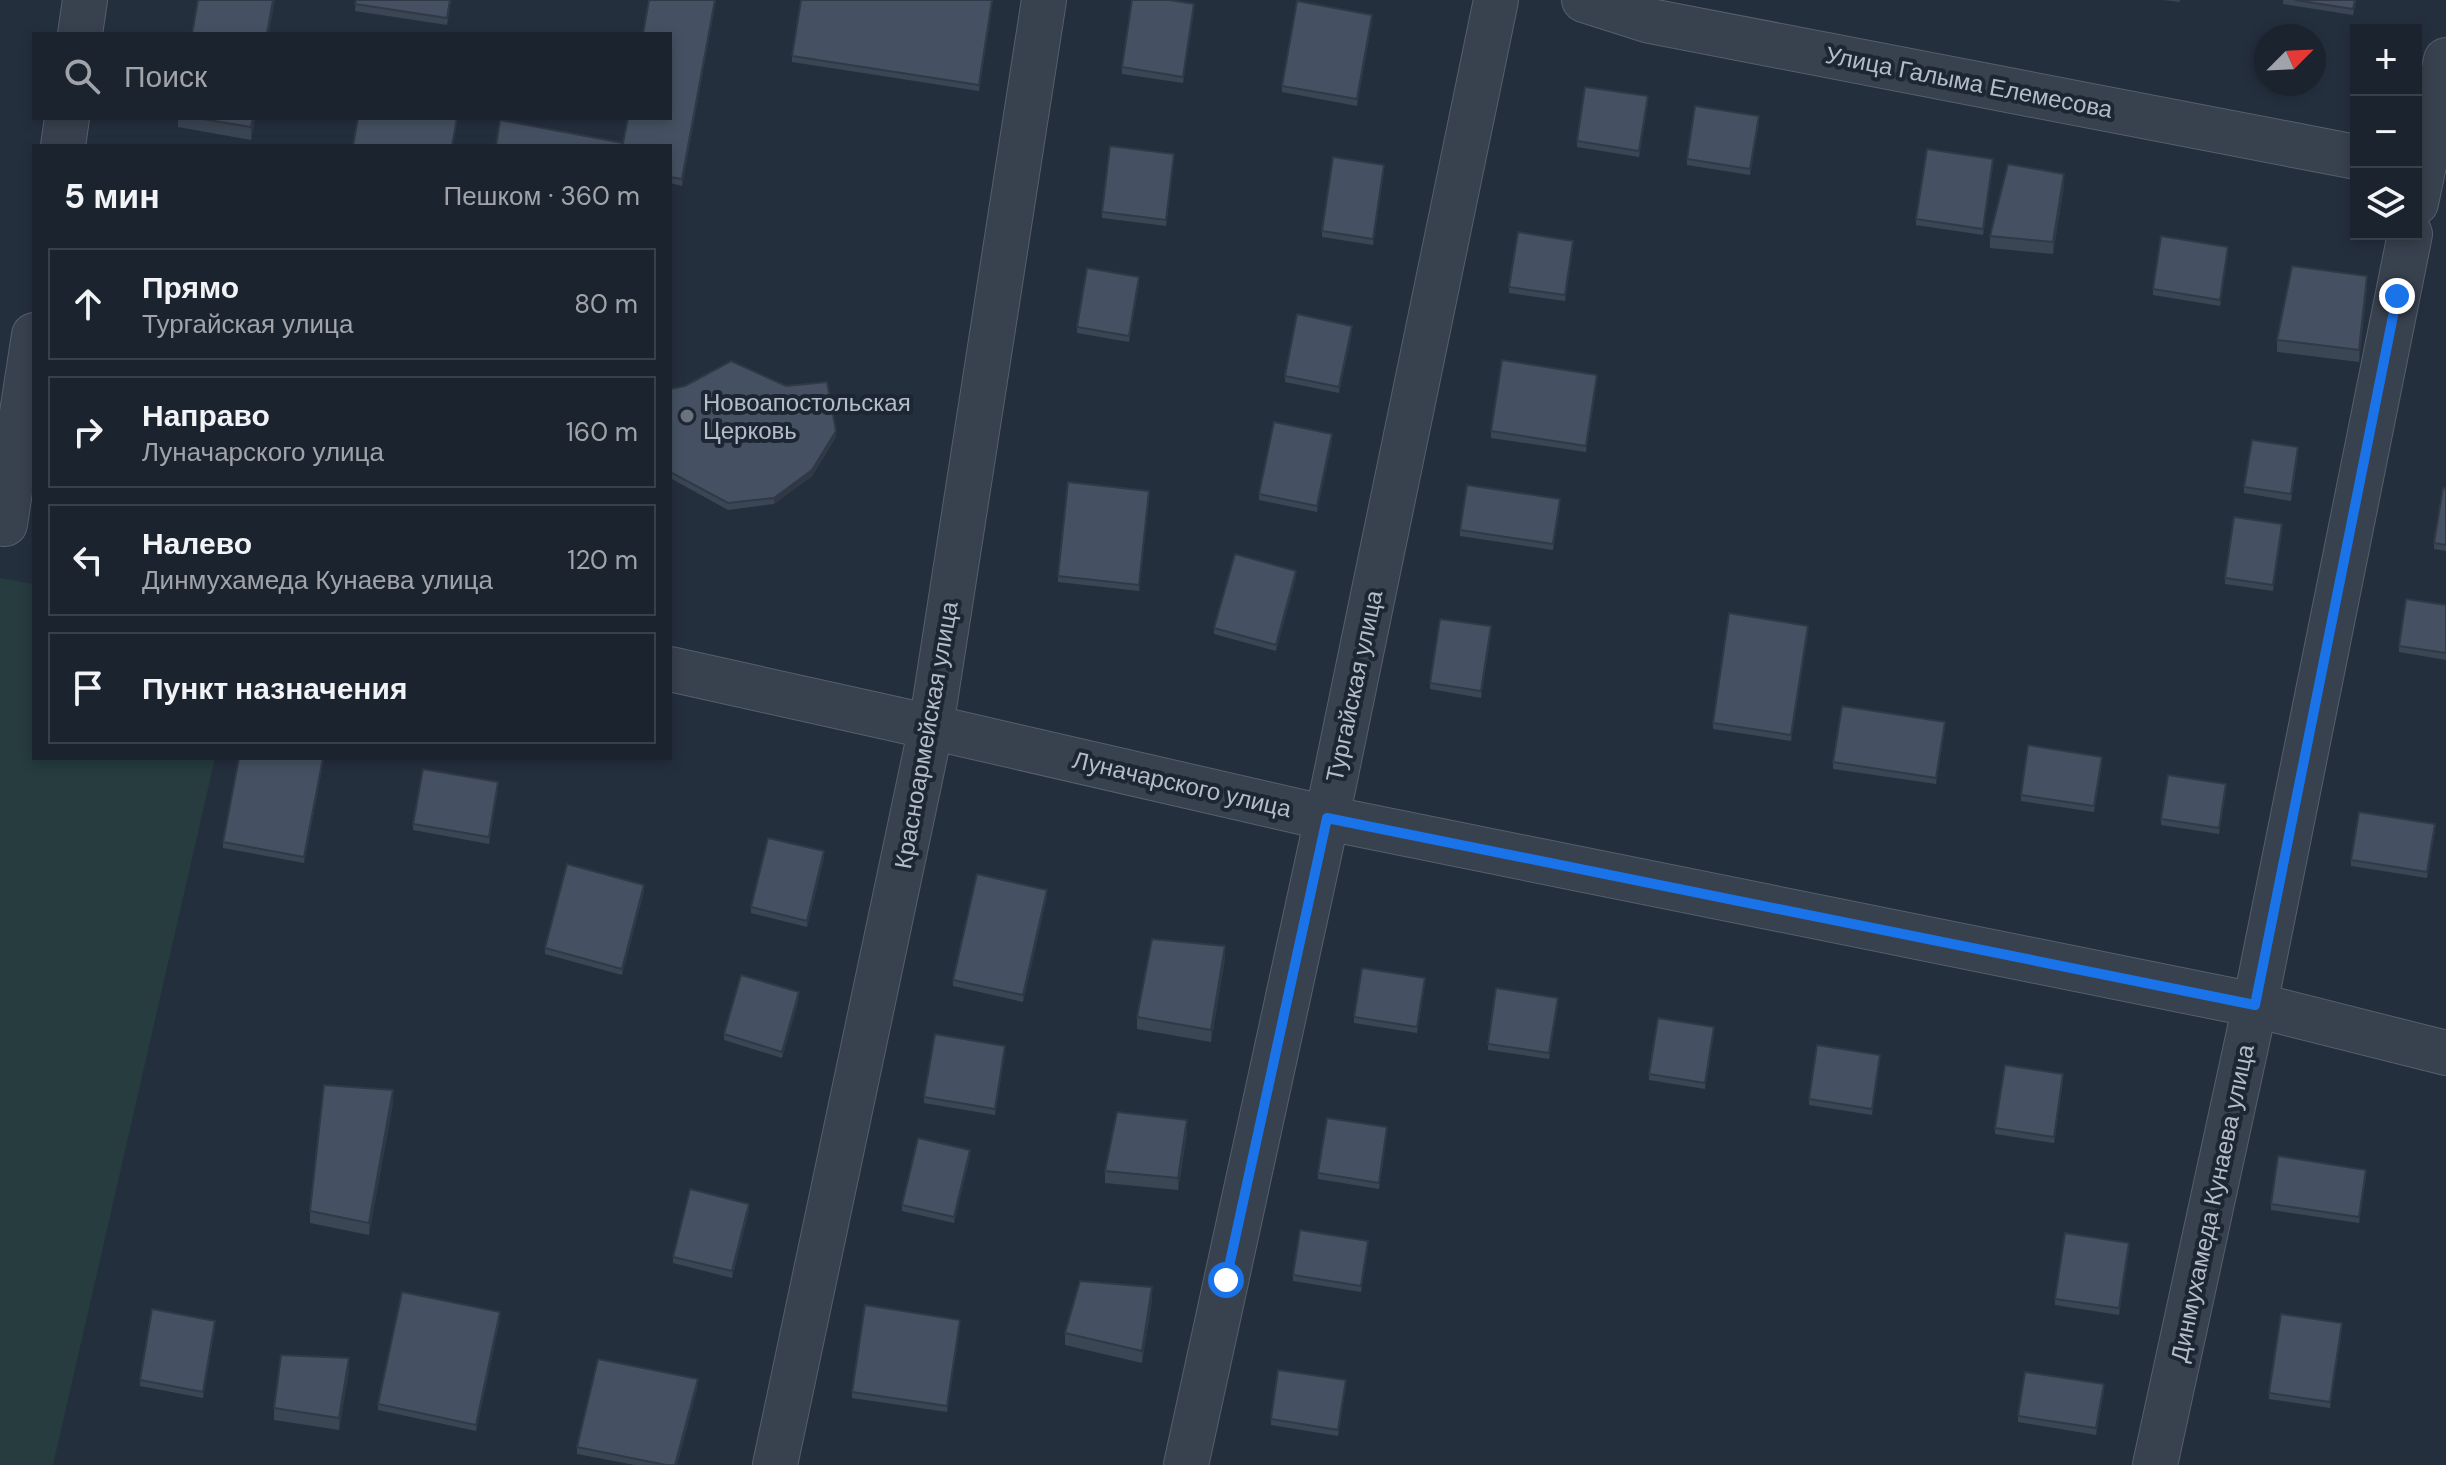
<!DOCTYPE html>
<html lang="ru">
<head>
<meta charset="utf-8">
<style>
  :root { --surface:#1b232e; --page:#282f3a; --text:#f1f3f6; --muted:#a0a4aa; --line:#39404a }
  body { margin:0; font-family:"DM Sans",sans-serif; background:var(--page); color:var(--text) }
  .controls { position:absolute; right:24px; top:24px; display:grid; overflow:hidden; border-radius:0px; box-shadow:0 4px 12px #0003 }
  .controls button { width:72px; height:72px; display:grid; place-items:center; padding:0; border:0; border-bottom:2px solid var(--line); background:var(--surface); color:var(--text); font:40px sans-serif }
  .compass { position:absolute; left:2254px; top:24px; width:72px; height:72px; border-radius:50%; background:var(--surface); box-shadow:0 4px 12px #0003; rotate:66deg }
  .stop { position:absolute; width:24px; height:24px; margin:-18px; border:6px solid #1a73e8; border-radius:50%; background:#fff }
  .stop.end { background:#1a73e8; border-color:#fff; box-shadow:0 2px 8px #0008 }
  .list { margin:0; padding:0; list-style:none }
  h2 { display:flex; justify-content:space-between; align-items:center; height:104px; margin:0; padding:0 32px; font-size:34px }
  h2 small { font-size:26px; font-weight:400; color:var(--muted) }
  .list li { display:grid; grid-template-columns:52px 1fr auto; gap:24px; align-items:center; box-sizing:border-box; height:112px; margin:0 16px 16px; padding:0 16px; border:2px solid var(--line); border-radius:0px }
  .list b { display:block; font-size:30px; white-space:nowrap }
  .list p { margin:0; font-size:26px; white-space:nowrap; color:var(--muted) }
  .list em { font-size:26px; font-style:normal; color:var(--muted) }
  .icon { flex:none; width:44px; height:44px; fill:none; stroke:currentColor; stroke-width:2; stroke-linecap:round; stroke-linejoin:round }
  .map { position:relative; flex:none; width:2446px; height:1465px; overflow:hidden }
  .search { position:absolute; background:var(--surface); box-shadow:0 4px 12px #0003; left:32px; top:32px; width:640px; height:88px; display:flex; align-items:center; gap:20px; box-sizing:border-box; padding:0 28px; border-radius:0px; color:var(--muted); font-size:30px }
  .panel { position:absolute; background:var(--surface); box-shadow:0 4px 12px #0003; left:32px; top:144px; width:640px; height:616px; border-radius:0px }
  .map>svg:first-child { display:block }
  .green { fill:#263c3f }
  .lines { fill:none; stroke-linecap:round; stroke-linejoin:round }
  .minor-casing { stroke:#565f6c; stroke-width:46 }
  .minor { stroke:#38414e; stroke-width:44 }
  .wall { fill:#3b4654 }
  .shaded-wall { fill:#303945 }
  .building { fill:#455162; stroke:#303945; stroke-width:2 }
  .route { stroke:#1a73e8; stroke-width:10 }
  .worship-dot { fill:#6b7280; stroke:#1d2633; stroke-width:3 }
  .labels { text-anchor:middle; dominant-baseline:central; stroke-width:8; stroke-linejoin:round; paint-order:stroke }
  .street-label { font-size:24px; fill:#b4bcc9; stroke:#1d2633 }
  .poi-label { font-size:24px; fill:#b4bcc9; stroke:#1d2633; text-anchor:start }
</style>
</head>
<body>
<div class="map">
<svg width="2446" height="1465" viewBox="0 0 2446 1465">
  <rect width="100%" height="100%" fill="#242f3e"/>
  <path class="green" d="M 0,578 L 34,584 L 34,758 L 215,758 L 53,1465 L 0,1465 Z"/>
  <g class="lines">
    <g class="minor-casing">
      <path id="minor" d="M 1584,0 L 1650,21 L 2356,157
        M 80,34 L 85,0
        M 63,146 L 67,118
        M 2416,203 L 2446,60
        M 5,524 L 34,335
        M 670,669 L 931,727 L 1327,818 L 2255,1005 L 2446,1053
        M 775,1465 L 931,727 L 1044,0
        M 1186,1465 L 1327,818 L 1496,0
        M 2155,1465 L 2255,1005 L 2410,234"/>
    </g>
    <use href="#minor" class="minor"/>
  </g>
  <path class="wall" d="M 356,0 L 451,0 L 447,25 L 355,11 Z
    M 716,0 L 682,186 L 670,183 L 670,146 Z
    M 993,0 L 979,91 L 792,62 L 792,56 Z
    M 2163,0 L 2180,0 L 2180,2 Z
    M 2283,0 L 2356,0 L 2353,15 L 2283,4 Z
    M 1194,10 L 1183,83 L 1122,74 L 1122,67 Z
    M 1372,21 L 1357,106 L 1282,92 L 1282,86 Z
    M 1648,102 L 1639,157 L 1577,147 L 1577,141 Z
    M 178,118 L 255,118 L 251,140 L 178,127 Z
    M 1759,122 L 1750,175 L 1687,165 L 1687,159 Z
    M 1174,160 L 1166,226 L 1102,218 L 1102,212 Z
    M 1993,165 L 1983,235 L 1916,225 L 1916,219 Z
    M 1384,171 L 1373,245 L 1322,237 L 1322,231 Z
    M 2064,186 L 2053,254 L 1990,248 L 1990,236 Z
    M 1573,247 L 1565,301 L 1509,293 L 1509,287 Z
    M 2228,253 L 2220,306 L 2153,295 L 2153,289 Z
    M 1139,283 L 1129,342 L 1077,333 L 1077,327 Z
    M 2367,288 L 2359,362 L 2277,352 L 2277,340 Z
    M 1352,332 L 1339,393 L 1285,382 L 1285,376 Z
    M 1597,381 L 1586,452 L 1491,438 L 1491,431 Z
    M 670,389 L 836,437 L 812,476 L 774,504 L 728,510 L 670,478 Z
    M 1332,440 L 1317,512 L 1259,500 L 1259,494 Z
    M 2298,454 L 2291,501 L 2244,493 L 2244,487 Z
    M 2446,489 L 2446,551 L 2434,549 L 2434,543 Z
    M 1149,497 L 1139,591 L 1058,582 L 1058,576 Z
    M 1560,505 L 1553,550 L 1460,536 L 1460,530 Z
    M 2282,531 L 2273,591 L 2225,584 L 2225,578 Z
    M 1296,577 L 1276,651 L 1214,634 L 1214,628 Z
    M 2446,605 L 2446,660 L 2399,652 L 2399,646 Z
    M 1808,632 L 1791,741 L 1713,729 L 1713,723 Z
    M 1491,633 L 1481,698 L 1430,689 L 1430,683 Z
    M 1945,728 L 1936,784 L 1833,769 L 1833,762 Z
    M 239,758 L 324,758 L 304,863 L 223,848 L 223,842 Z
    M 2102,763 L 2094,812 L 2021,801 L 2021,795 Z
    M 498,788 L 489,844 L 413,830 L 413,824 Z
    M 2226,790 L 2219,834 L 2161,825 L 2161,819 Z
    M 2435,830 L 2427,878 L 2351,866 L 2351,860 Z
    M 824,858 L 807,927 L 751,913 L 751,907 Z
    M 644,891 L 622,975 L 545,954 L 545,948 Z
    M 1047,896 L 1023,1002 L 953,986 L 953,980 Z
    M 1225,958 L 1211,1042 L 1137,1029 L 1137,1017 Z
    M 1425,984 L 1417,1033 L 1354,1023 L 1354,1017 Z
    M 799,998 L 782,1058 L 724,1040 L 724,1034 Z
    M 1558,1004 L 1549,1059 L 1488,1050 L 1488,1044 Z
    M 1714,1033 L 1705,1089 L 1649,1080 L 1649,1074 Z
    M 1005,1052 L 995,1115 L 924,1103 L 924,1097 Z
    M 1880,1061 L 1872,1115 L 1809,1105 L 1809,1099 Z
    M 2063,1081 L 2054,1143 L 1995,1134 L 1995,1128 Z
    M 393,1103 L 369,1235 L 310,1223 L 310,1211 Z
    M 1187,1132 L 1178,1190 L 1105,1183 L 1105,1171 Z
    M 1387,1134 L 1379,1189 L 1318,1179 L 1318,1173 Z
    M 970,1156 L 954,1223 L 902,1211 L 902,1205 Z
    M 2366,1176 L 2359,1223 L 2271,1210 L 2271,1204 Z
    M 749,1210 L 732,1278 L 673,1263 L 673,1257 Z
    M 1368,1247 L 1361,1292 L 1293,1281 L 1293,1275 Z
    M 2129,1249 L 2119,1315 L 2055,1305 L 2055,1299 Z
    M 1152,1300 L 1142,1363 L 1065,1345 L 1065,1333 Z
    M 500,1319 L 476,1431 L 378,1410 L 378,1404 Z
    M 960,1326 L 947,1412 L 852,1398 L 852,1392 Z
    M 215,1327 L 203,1398 L 140,1386 L 140,1380 Z
    M 2342,1329 L 2330,1408 L 2269,1399 L 2269,1393 Z
    M 349,1370 L 339,1430 L 274,1420 L 274,1408 Z
    M 698,1385 L 677,1465 L 635,1465 L 577,1454 L 577,1447 Z
    M 1346,1386 L 1338,1436 L 1271,1425 L 1271,1419 Z
    M 2104,1390 L 2096,1435 L 2018,1422 L 2018,1416 Z"/>
  <path class="shaded-wall" d="M 273,0 L 275,0 L 269,34 L 267,34 Z
    M 715,0 L 716,0 L 682,186 L 682,179 Z
    M 992,0 L 993,0 L 979,91 L 979,85 Z
    M 1194,4 L 1194,10 L 1183,83 L 1183,77 Z
    M 1372,15 L 1372,21 L 1357,106 L 1357,99 Z
    M 1759,116 L 1759,122 L 1750,175 L 1750,169 Z
    M 253,118 L 255,118 L 251,140 L 251,127 Z
    M 1993,159 L 1993,165 L 1983,235 L 1983,229 Z
    M 1384,165 L 1384,171 L 1373,245 L 1373,239 Z
    M 2064,174 L 2064,186 L 2053,254 L 2053,242 Z
    M 2228,247 L 2228,253 L 2220,306 L 2220,300 Z
    M 2367,276 L 2367,288 L 2359,362 L 2359,350 Z
    M 1139,277 L 1139,283 L 1129,342 L 1129,336 Z
    M 1352,326 L 1352,332 L 1339,393 L 1339,387 Z
    M 1597,375 L 1597,381 L 1586,452 L 1586,446 Z
    M 836,431 L 836,437 L 812,476 L 774,504 L 774,498 Z
    M 1332,434 L 1332,440 L 1317,512 L 1317,506 Z
    M 2282,524 L 2282,531 L 2273,591 L 2273,585 Z
    M 1296,571 L 1296,577 L 1276,651 L 1276,645 Z
    M 1491,626 L 1491,633 L 1481,698 L 1481,691 Z
    M 1808,626 L 1808,632 L 1791,741 L 1791,735 Z
    M 1945,722 L 1945,728 L 1936,784 L 1936,778 Z
    M 323,758 L 324,758 L 304,863 L 304,857 Z
    M 498,782 L 498,788 L 489,844 L 489,837 Z
    M 824,851 L 824,858 L 807,927 L 807,921 Z
    M 644,885 L 644,891 L 622,975 L 622,969 Z
    M 1047,890 L 1047,896 L 1023,1002 L 1023,995 Z
    M 1225,946 L 1225,958 L 1211,1042 L 1211,1030 Z
    M 799,992 L 799,998 L 782,1058 L 782,1052 Z
    M 1558,998 L 1558,1004 L 1549,1059 L 1549,1053 Z
    M 1714,1027 L 1714,1033 L 1705,1089 L 1705,1083 Z
    M 1005,1046 L 1005,1052 L 995,1115 L 995,1109 Z
    M 393,1090 L 393,1103 L 369,1235 L 369,1223 Z
    M 1187,1120 L 1187,1132 L 1178,1190 L 1178,1178 Z
    M 1387,1127 L 1387,1134 L 1379,1189 L 1379,1183 Z
    M 970,1150 L 970,1156 L 954,1223 L 954,1217 Z
    M 749,1204 L 749,1210 L 732,1278 L 732,1271 Z
    M 2129,1243 L 2129,1249 L 2119,1315 L 2119,1308 Z
    M 1152,1287 L 1152,1300 L 1142,1363 L 1142,1351 Z
    M 500,1312 L 500,1319 L 476,1431 L 476,1425 Z
    M 960,1320 L 960,1326 L 947,1412 L 947,1406 Z
    M 215,1321 L 215,1327 L 203,1398 L 203,1392 Z
    M 2342,1323 L 2342,1329 L 2330,1408 L 2330,1402 Z
    M 349,1358 L 349,1370 L 339,1430 L 339,1418 Z
    M 698,1379 L 698,1385 L 677,1465 L 675,1465 Z"/>
  <path class="building" d="M 198,0 L 273,0 L 267,34 L 192,34 Z
    M 356,0 L 450,0 L 447,18 L 355,4 Z
    M 649,0 L 715,0 L 682,179 L 670,177 L 670,146 L 496,146 L 500,120 L 623,143 L 628,118 L 670,118 L 670,34 L 643,34 Z
    M 801,0 L 992,0 L 979,85 L 792,56 Z
    M 1132,0 L 1170,0 L 1194,4 L 1183,77 L 1122,67 Z
    M 2295,0 L 2355,0 L 2353,9 Z
    M 1297,1 L 1372,15 L 1357,99 L 1282,86 Z
    M 1585,87 L 1648,96 L 1639,151 L 1577,141 Z
    M 1695,106 L 1759,116 L 1750,169 L 1687,159 Z
    M 196,118 L 253,118 L 251,127 Z
    M 358,118 L 457,118 L 452,146 L 353,146 Z
    M 1110,146 L 1174,154 L 1166,220 L 1102,212 Z
    M 1927,149 L 1993,159 L 1983,229 L 1916,219 Z
    M 1333,157 L 1384,165 L 1373,239 L 1322,231 Z
    M 2008,164 L 2064,174 L 2053,242 L 1990,236 Z
    M 1518,232 L 1573,241 L 1565,295 L 1509,287 Z
    M 2161,236 L 2228,247 L 2220,300 L 2153,289 Z
    M 2292,266 L 2367,276 L 2359,350 L 2277,340 Z
    M 1087,268 L 1139,277 L 1129,336 L 1077,327 Z
    M 1297,314 L 1352,326 L 1339,387 L 1285,376 Z
    M 1502,360 L 1597,375 L 1586,446 L 1491,431 Z
    M 731,361 L 786,386 L 827,382 L 836,431 L 812,470 L 774,498 L 728,503 L 670,472 L 670,389 L 685,386 Z
    M 1274,422 L 1332,434 L 1317,506 L 1259,494 Z
    M 2252,440 L 2298,447 L 2291,494 L 2244,487 Z
    M 1068,482 L 1149,491 L 1139,585 L 1058,576 Z
    M 1467,485 L 1560,499 L 1553,544 L 1460,530 Z
    M 2443,488 L 2446,489 L 2446,545 L 2434,543 Z
    M 2234,517 L 2282,524 L 2273,585 L 2225,578 Z
    M 1235,554 L 1296,571 L 1276,645 L 1214,628 Z
    M 2406,599 L 2446,605 L 2446,653 L 2399,646 Z
    M 1729,613 L 1808,626 L 1791,735 L 1713,723 Z
    M 1440,619 L 1491,626 L 1481,691 L 1430,683 Z
    M 1842,706 L 1945,722 L 1936,778 L 1833,762 Z
    M 2028,745 L 2102,757 L 2094,806 L 2021,795 Z
    M 239,758 L 323,758 L 304,857 L 223,842 Z
    M 423,769 L 498,782 L 489,837 L 413,824 Z
    M 2168,775 L 2226,784 L 2219,828 L 2161,819 Z
    M 2359,812 L 2435,824 L 2427,872 L 2351,860 Z
    M 768,838 L 824,851 L 807,921 L 751,907 Z
    M 567,864 L 644,885 L 622,969 L 545,948 Z
    M 977,874 L 1047,890 L 1023,995 L 953,980 Z
    M 1152,939 L 1225,946 L 1211,1030 L 1137,1017 Z
    M 1362,968 L 1425,978 L 1417,1027 L 1354,1017 Z
    M 741,975 L 799,992 L 782,1052 L 724,1034 Z
    M 1496,988 L 1558,998 L 1549,1053 L 1488,1044 Z
    M 1658,1018 L 1714,1027 L 1705,1083 L 1649,1074 Z
    M 935,1034 L 1005,1046 L 995,1109 L 924,1097 Z
    M 1817,1045 L 1880,1055 L 1872,1109 L 1809,1099 Z
    M 2005,1065 L 2063,1074 L 2054,1137 L 1995,1128 Z
    M 324,1085 L 393,1090 L 369,1223 L 310,1211 Z
    M 1117,1112 L 1187,1120 L 1178,1178 L 1105,1171 Z
    M 1327,1118 L 1387,1127 L 1379,1183 L 1318,1173 Z
    M 918,1138 L 970,1150 L 954,1217 L 902,1205 Z
    M 2278,1156 L 2366,1170 L 2359,1217 L 2271,1204 Z
    M 690,1189 L 749,1204 L 732,1271 L 673,1257 Z
    M 1300,1230 L 1368,1241 L 1361,1286 L 1293,1275 Z
    M 2065,1233 L 2129,1243 L 2119,1308 L 2055,1299 Z
    M 1080,1281 L 1152,1287 L 1142,1351 L 1065,1333 Z
    M 402,1292 L 500,1312 L 476,1425 L 378,1404 Z
    M 865,1305 L 960,1320 L 947,1406 L 852,1392 Z
    M 152,1309 L 215,1321 L 203,1392 L 140,1380 Z
    M 2281,1314 L 2342,1323 L 2330,1402 L 2269,1393 Z
    M 281,1355 L 349,1358 L 339,1418 L 274,1408 Z
    M 598,1359 L 698,1379 L 675,1465 L 666,1465 L 577,1447 Z
    M 1278,1370 L 1346,1380 L 1338,1430 L 1271,1419 Z
    M 2025,1372 L 2104,1384 L 2096,1428 L 2018,1416 Z"/>
  <g class="lines">
    <path class="route" d="M 1226,1280 L 1327,818 L 2255,1005 L 2397,296"/>
  </g>
  <circle class="worship-dot" cx="687" cy="416" r="8"/>
  <g class="labels">
    <g class="street-label">
      <text transform="translate(1969 82) rotate(11)">Улица Галыма Елемесова</text>
      <text transform="translate(1354 686) rotate(-78)">Тургайская улица</text>
      <text transform="translate(926 735) rotate(-80)">Красноармейская улица</text>
      <text transform="translate(1182 784) rotate(13)">Луначарского улица</text>
      <text transform="translate(2212 1203) rotate(-78)">Динмухамеда Кунаева улица</text>
    </g>
    <g class="poi-label">
      <text x="703" y="402">Новоапостольская<tspan x="703" dy="28">Церковь</tspan></text>
    </g>
  </g>
</svg>
<div class="controls">
<button>+</button>
<button>−</button>
<button><svg class="icon" aria-label="layers" viewBox="0 0 24 24"><path d="M12 4l9 5-9 5-9-5zM3 14l9 5 9-5"/></svg></button>
</div>
<svg class="compass" viewBox="-18 -18 36 36"><path d="M0-13l5 13h-10z" fill="#e53935"/><path d="M0 13l5-13h-10z" fill="#a0a4aa"/></svg>
<div class="stop" style="left:1226px;top:1280px"></div>
<div class="stop end" style="left:2397px;top:296px"></div>
<div class="search"><svg class="icon" aria-label="search" viewBox="0 0 24 24"><circle cx="10" cy="10" r="6"/><path d="M15 15l6 6"/></svg>Поиск</div>
<section class="panel">
<h2>5 мин<small>Пешком · 360 m</small></h2>
<ul class="list">
<li><svg class="icon" aria-label="ahead" viewBox="0 0 24 24"><path d="M12 20V5M6 11l6-6 6 6"/></svg><div><b>Прямо</b><p>Тургайская улица</p></div><em>80 m</em></li>
<li><svg class="icon" aria-label="right" viewBox="0 0 24 24"><path d="M7 20v-9h11M14 6l5 5-5 5"/></svg><div><b>Направо</b><p>Луначарского улица</p></div><em>160 m</em></li>
<li><svg class="icon" aria-label="left" viewBox="0 0 24 24"><path d="M17 20v-9H6M10 6l-5 5 5 5"/></svg><div><b>Налево</b><p>Динмухамеда Кунаева улица</p></div><em>120 m</em></li>
<li><svg class="icon" aria-label="arrive" viewBox="0 0 24 24"><path d="M6 21V4h12l-3 4 3 4H6"/></svg><div><b>Пункт назначения</b></div></li>
</ul>
</section>
</div>
</body>
</html>
